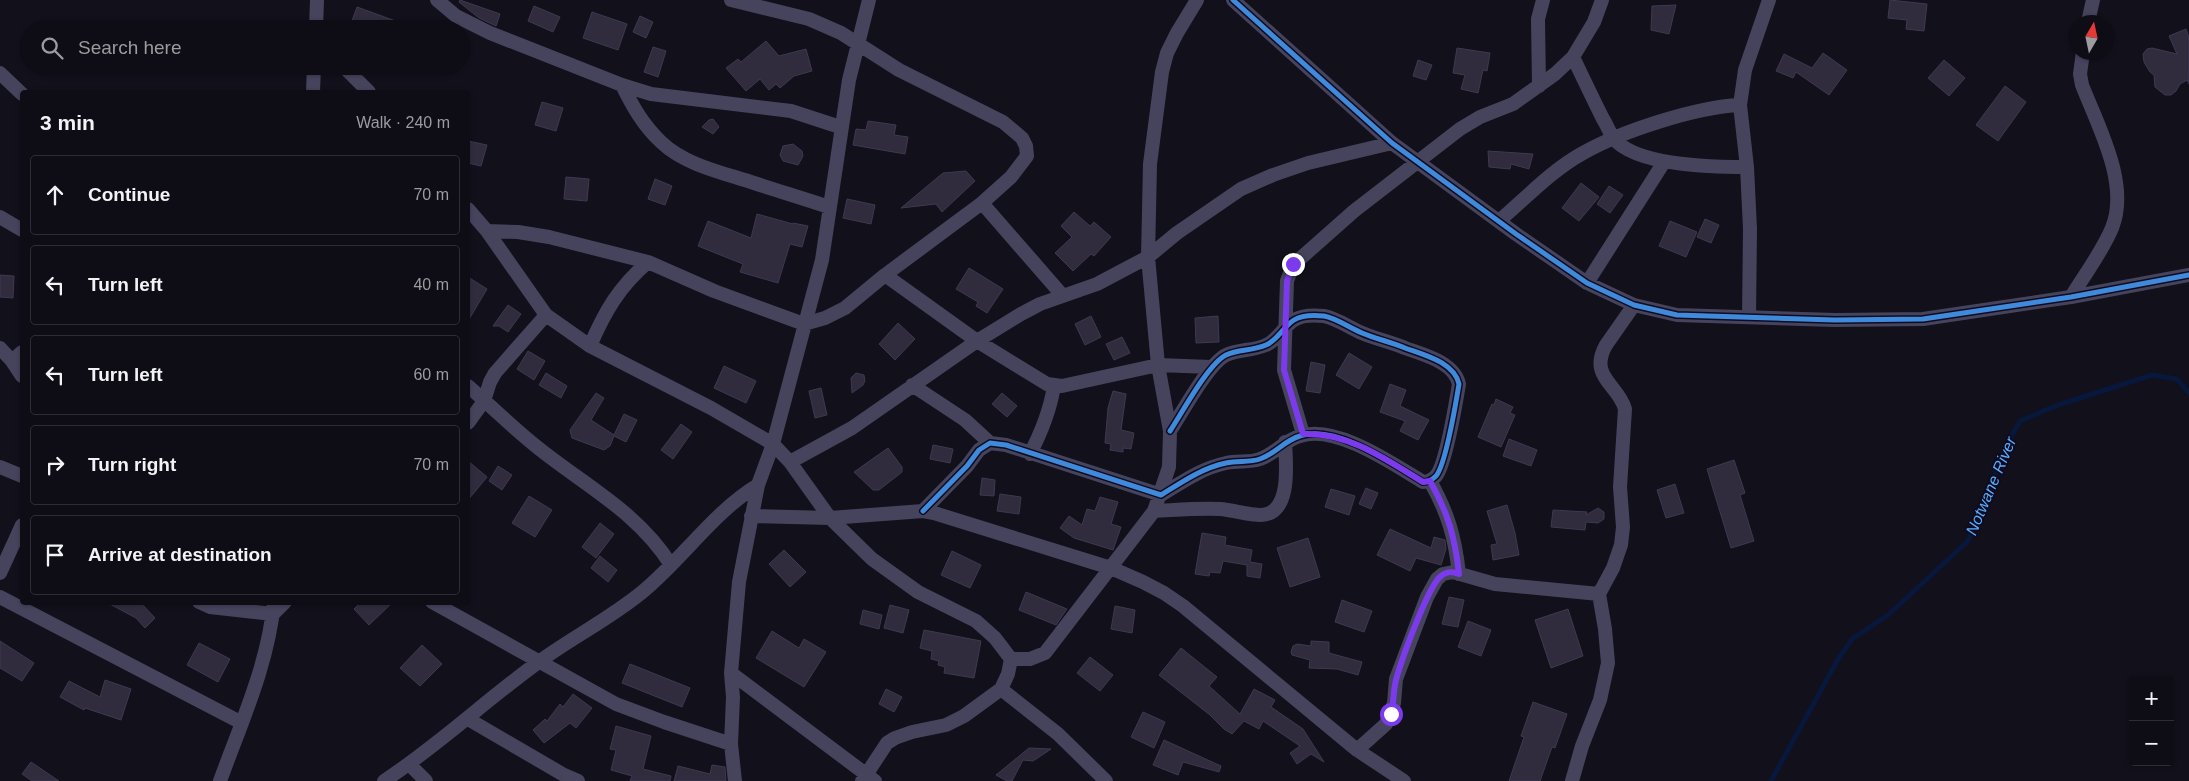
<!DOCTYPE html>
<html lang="en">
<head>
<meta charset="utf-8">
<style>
  :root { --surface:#0e0c14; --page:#17151d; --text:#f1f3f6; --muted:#9b9ba0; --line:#2e2c34 }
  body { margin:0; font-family:Arial,sans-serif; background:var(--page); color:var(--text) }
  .controls { position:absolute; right:15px; bottom:15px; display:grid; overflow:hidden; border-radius:5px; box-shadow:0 1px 4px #0004 }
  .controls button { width:45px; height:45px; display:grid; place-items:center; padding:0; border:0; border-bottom:1px solid var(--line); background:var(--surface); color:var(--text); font:25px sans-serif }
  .compass { position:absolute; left:2069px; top:15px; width:45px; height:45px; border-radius:50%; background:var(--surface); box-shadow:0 1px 4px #0004; rotate:9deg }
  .stop { position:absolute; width:15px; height:15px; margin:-11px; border:4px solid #7c3aed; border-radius:50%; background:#fff }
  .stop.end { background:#7c3aed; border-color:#fff; box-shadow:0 1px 5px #0008 }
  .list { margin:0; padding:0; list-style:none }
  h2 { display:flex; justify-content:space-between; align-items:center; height:65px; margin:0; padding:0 20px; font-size:21px }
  h2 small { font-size:16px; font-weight:400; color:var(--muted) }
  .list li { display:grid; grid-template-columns:32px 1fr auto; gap:15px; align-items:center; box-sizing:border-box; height:80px; margin:0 10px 10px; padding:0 10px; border:1px solid var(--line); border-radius:5px }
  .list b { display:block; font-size:19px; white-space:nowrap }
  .list em { font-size:16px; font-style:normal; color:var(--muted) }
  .icon { flex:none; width:28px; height:28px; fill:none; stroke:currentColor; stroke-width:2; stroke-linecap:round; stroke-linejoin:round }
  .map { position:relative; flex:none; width:2189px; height:781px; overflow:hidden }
  .search { position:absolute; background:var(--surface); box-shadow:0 1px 4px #0004; left:20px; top:20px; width:450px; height:55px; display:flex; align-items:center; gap:12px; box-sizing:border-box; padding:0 18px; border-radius:28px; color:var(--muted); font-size:19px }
  .panel { position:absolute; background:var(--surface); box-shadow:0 1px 4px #0004; left:20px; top:90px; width:450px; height:515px; border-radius:5px }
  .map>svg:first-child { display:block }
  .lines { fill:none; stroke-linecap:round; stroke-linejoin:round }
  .stream { stroke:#07183c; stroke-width:5 }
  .building { fill:#302c3e; stroke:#3e3950 }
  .minor { stroke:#46445d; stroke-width:14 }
  .cycleway-casing { stroke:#0f0b20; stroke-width:8 }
  .cycleway { stroke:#408adc; stroke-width:5 }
  .route { stroke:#7c3aed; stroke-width:6 }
  .labels { text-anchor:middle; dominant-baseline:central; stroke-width:4; stroke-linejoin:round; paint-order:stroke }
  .water-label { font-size:16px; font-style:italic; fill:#58adff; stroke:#0f0b20 }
</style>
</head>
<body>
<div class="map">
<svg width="2189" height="781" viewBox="0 0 2189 781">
  <rect width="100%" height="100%" fill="#12101b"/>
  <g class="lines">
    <path class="stream" d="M 1771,781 L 1837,661 L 1852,639 L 1888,615 L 1968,541 L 1985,503 L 2005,447 L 2020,421 L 2058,405 L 2152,375 L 2177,379 L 2189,393"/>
  </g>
  <path class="building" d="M 460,0 L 500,14 L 496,26 L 479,18 L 459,2 Z
    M 1890,0 L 1927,4 L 1924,31 L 1906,29 L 1907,20 L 1888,18 Z
    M 1676,5 L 1669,34 L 1651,30 L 1652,6 Z
    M 534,6 L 560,17 L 553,32 L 528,21 Z
    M 357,7 L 412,27 L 411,29 L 349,29 Z
    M 592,12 L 627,24 L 618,50 L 583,38 Z
    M 640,16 L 653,22 L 646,38 L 633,32 Z
    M 2186,29 L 2189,37 L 2189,84 L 2187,80 L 2180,84 L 2176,91 L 2171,95 L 2165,95 L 2155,87 L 2154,75 L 2150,72 L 2144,62 L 2143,54 L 2147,49 L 2152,48 L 2177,54 L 2169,36 Z
    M 766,41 L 779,56 L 806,49 L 812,71 L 794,76 L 780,88 L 776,84 L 769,90 L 760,79 L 746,91 L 726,68 L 738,59 L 741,62 Z
    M 653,47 L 666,51 L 658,77 L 644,72 Z
    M 1457,48 L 1490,53 L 1487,71 L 1483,70 L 1478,93 L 1461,89 L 1465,75 L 1453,73 Z
    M 1823,53 L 1847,70 L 1829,95 L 1796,72 L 1793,78 L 1776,71 L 1784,54 L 1812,68 Z
    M 1418,60 L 1432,65 L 1426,80 L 1413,76 Z
    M 1944,60 L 1965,78 L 1949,96 L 1928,78 Z
    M 2005,86 L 2026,102 L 1998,141 L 1976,125 Z
    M 542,102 L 563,108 L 556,131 L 535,125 Z
    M 713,119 L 719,127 L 713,134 L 702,127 L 709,120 Z
    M 868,121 L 896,125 L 894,135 L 908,137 L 905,154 L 853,145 L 856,129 L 866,130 Z
    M 468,141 L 487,145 L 481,166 L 468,163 Z
    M 793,144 L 802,151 L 803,156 L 798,165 L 783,161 L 780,155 L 783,146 Z
    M 1488,151 L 1533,154 L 1529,169 L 1511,164 L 1510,169 L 1489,167 Z
    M 966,171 L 975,181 L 942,212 L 936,204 L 901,208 L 943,173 Z
    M 566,177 L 589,179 L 587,201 L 564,199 Z
    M 655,179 L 672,186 L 665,205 L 648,199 Z
    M 1581,183 L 1599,197 L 1579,221 L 1562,208 Z
    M 1609,186 L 1623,195 L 1610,213 L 1597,204 Z
    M 847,199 L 875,205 L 871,224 L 843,218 Z
    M 1074,212 L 1090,226 L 1094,222 L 1111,237 L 1094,256 L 1091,254 L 1073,271 L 1055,253 L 1072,237 L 1061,226 Z
    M 757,214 L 793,224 L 793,223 L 808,226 L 802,247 L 790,244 L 778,283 L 740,272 L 743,264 L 698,246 L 708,221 L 751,238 Z
    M 1705,219 L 1719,225 L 1711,243 L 1697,237 Z
    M 1670,221 L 1697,232 L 1686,257 L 1659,246 Z
    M 969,268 L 1003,289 L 987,313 L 976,306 L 978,302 L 956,289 Z
    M 0,275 L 14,276 L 13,298 L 0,297 Z
    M 468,277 L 487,289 L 468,321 Z
    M 508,305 L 521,314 L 508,332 L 499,326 L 493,326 Z
    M 1091,316 L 1101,337 L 1085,345 L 1075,324 Z
    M 1218,316 L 1219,342 L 1196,343 L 1195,318 Z
    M 898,323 L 915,339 L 895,360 L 879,344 Z
    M 1122,337 L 1130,353 L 1114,360 L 1106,344 Z
    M 528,351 L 545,361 L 534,380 L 517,369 Z
    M 1349,353 L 1372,367 L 1359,389 L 1336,375 Z
    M 1311,362 L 1325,365 L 1320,393 L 1306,391 Z
    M 724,366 L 756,381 L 746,403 L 714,388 Z
    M 546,373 L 567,386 L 561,398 L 539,385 Z
    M 856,373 L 864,375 L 865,381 L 863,385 L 852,393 L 851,378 Z
    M 1390,384 L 1406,390 L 1400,406 L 1429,420 L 1418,440 L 1400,431 L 1405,421 L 1380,412 Z
    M 821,388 L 827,415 L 815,418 L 809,391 Z
    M 1113,391 L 1126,394 L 1121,430 L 1134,433 L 1131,449 L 1123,448 L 1123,452 L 1110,450 L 1111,444 L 1105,443 L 1108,408 Z
    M 596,393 L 604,398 L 591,420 L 614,435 L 624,414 L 637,420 L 626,442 L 614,436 L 610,446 L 604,450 L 572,438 L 570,430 Z
    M 1002,393 L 1017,406 L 1007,417 L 992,404 Z
    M 1496,399 L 1513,407 L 1510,413 L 1515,415 L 1501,447 L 1478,437 L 1492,404 L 1494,405 Z
    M 681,424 L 692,432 L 673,459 L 661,450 Z
    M 1509,439 L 1537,450 L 1531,466 L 1503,456 Z
    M 933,445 L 953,449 L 950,463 L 930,459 Z
    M 888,448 L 902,467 L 902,472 L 879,490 L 873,490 L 854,472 Z
    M 1734,460 L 1745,493 L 1740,495 L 1754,541 L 1731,548 L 1707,469 Z
    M 468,461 L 487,477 L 468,500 Z
    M 498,466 L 512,475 L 502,490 L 489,481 Z
    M 982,478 L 995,480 L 994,496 L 980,495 Z
    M 1675,484 L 1684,513 L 1666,518 L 1657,490 Z
    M 1366,488 L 1378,493 L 1371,509 L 1359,504 Z
    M 1331,489 L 1355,496 L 1349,515 L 1325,507 Z
    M 1000,494 L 1021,497 L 1019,514 L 997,511 Z
    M 529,496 L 552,510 L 535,537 L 512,523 Z
    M 1100,497 L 1118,502 L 1111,524 L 1121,527 L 1113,550 L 1074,538 L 1060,528 L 1069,516 L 1082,525 L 1087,509 L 1095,511 Z
    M 1507,505 L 1515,533 L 1519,555 L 1493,560 L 1491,545 L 1497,544 L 1487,511 Z
    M 1598,508 L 1604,512 L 1604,519 L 1598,523 L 1586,522 L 1585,530 L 1551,527 L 1553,510 L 1587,512 L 1586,515 Z
    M 600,523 L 614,534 L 596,558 L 582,547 Z
    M 1390,529 L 1431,548 L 1434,537 L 1445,540 L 1446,549 L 1441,565 L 1416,558 L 1410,571 L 1377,555 Z
    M 1202,533 L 1226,537 L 1225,545 L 1252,550 L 1250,562 L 1262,564 L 1260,578 L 1247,576 L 1247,565 L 1223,561 L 1220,573 L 1210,572 L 1209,576 L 1195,574 Z
    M 1308,538 L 1320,577 L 1290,587 L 1277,548 Z
    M 784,550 L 806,572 L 790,587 L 769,564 Z
    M 952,551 L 981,565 L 970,588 L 941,575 Z
    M 600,556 L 617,570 L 608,582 L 591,568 Z
    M 1026,592 L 1067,609 L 1056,625 L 1019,610 Z
    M 1449,597 L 1464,600 L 1458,627 L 1442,624 Z
    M 1342,600 L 1372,611 L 1364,632 L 1335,622 Z
    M 106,602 L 140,602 L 155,618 L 145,628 L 136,618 Z
    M 361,602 L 393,602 L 369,625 L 354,609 Z
    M 890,605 L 909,610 L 903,633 L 884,628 Z
    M 1115,606 L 1135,610 L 1132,633 L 1111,629 Z
    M 1568,609 L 1583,656 L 1551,668 L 1535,620 Z
    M 863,610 L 882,615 L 879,629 L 860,624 Z
    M 1468,621 L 1491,630 L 1481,656 L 1458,647 Z
    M 924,630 L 981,641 L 974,678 L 944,673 L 945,667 L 938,665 L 939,661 L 931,659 L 932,651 L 920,648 Z
    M 772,631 L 799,648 L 804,639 L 826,652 L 804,687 L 756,658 Z
    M 0,641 L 34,663 L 22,681 L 0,668 Z
    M 1311,641 L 1329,642 L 1329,653 L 1362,662 L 1358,675 L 1337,669 L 1309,668 L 1310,660 L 1292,655 L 1291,652 L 1293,646 L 1297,644 L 1311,646 Z
    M 199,643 L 230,659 L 218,682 L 187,665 Z
    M 422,645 L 442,664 L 420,686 L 400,668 Z
    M 1181,648 L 1217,677 L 1209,686 L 1240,714 L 1254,689 L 1275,700 L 1271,707 L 1303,729 L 1324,762 L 1311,754 L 1297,764 L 1290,753 L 1300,746 L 1263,721 L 1259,729 L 1244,721 L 1232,734 L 1224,729 L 1210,715 L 1159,675 Z
    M 1090,657 L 1113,675 L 1100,691 L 1077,673 Z
    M 630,664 L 690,688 L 682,707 L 622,683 Z
    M 105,680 L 131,689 L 121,720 L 85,708 L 84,710 L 60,697 L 69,681 L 100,697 Z
    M 886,689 L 902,697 L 894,712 L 879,704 Z
    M 573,694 L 592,708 L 576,728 L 570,723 L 544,743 L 533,730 L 545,719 L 547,721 L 560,704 L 563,707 Z
    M 1533,702 L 1567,714 L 1555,748 L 1552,747 L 1540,781 L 1509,781 L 1524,737 L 1521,736 Z
    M 1143,712 L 1165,722 L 1154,748 L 1131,737 Z
    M 616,726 L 651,736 L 643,769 L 671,776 L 670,781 L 630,781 L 632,776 L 611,770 L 616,750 L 610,749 Z
    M 1164,740 L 1221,766 L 1219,772 L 1183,762 L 1178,775 L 1153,765 Z
    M 1029,748 L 1051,749 L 1033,761 L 1023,760 L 1012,781 L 1007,781 L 996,775 Z
    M 31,762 L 59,781 L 32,781 L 22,774 Z
    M 712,765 L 725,767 L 726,781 L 674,781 L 678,766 L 710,774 Z"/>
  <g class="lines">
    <path class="minor" d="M 437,0 L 456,16 L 490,33 L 622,85 L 651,94 L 791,111 L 840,127
      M 1233,0 L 1392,143 L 1516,234 L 1587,283 L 1634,305 L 1677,315 L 1835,320 L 1923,319 L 2071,297 L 2189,275
      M 2088,22 L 2093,0
      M 316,29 L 317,0
      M 1573,57 C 1583,78 1593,99 1603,119 C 1607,125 1610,134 1614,139 C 1637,166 1714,167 1747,167
      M 339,66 L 346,69 L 369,92
      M 0,73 L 22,94
      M 622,85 C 633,107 643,125 661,142 C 684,164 719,172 748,181 C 775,190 802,198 829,207
      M 1539,86 L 1538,19 L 1543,0
      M 313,92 L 314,66
      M 982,203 L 1063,296
      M 468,209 L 487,231 L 546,315 L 590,346 L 711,408 L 773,444 L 790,462 L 830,518 L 872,559 L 918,592 L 976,621 L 995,638 L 1011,659 L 1008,674 L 1001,689 L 964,716 L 946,725 L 912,732 L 895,738 L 887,743 L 862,781
      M 0,217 L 22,230
      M 1499,221 C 1526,198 1552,170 1583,153 C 1622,131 1696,107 1740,105
      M 487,231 L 518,232 L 549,237 L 648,262 L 714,291 L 804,324 L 825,318 L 845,308 L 885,275 L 982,203 L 1011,177 L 1027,156 L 1026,146 L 1022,138 L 1003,122 L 899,70 L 841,33 L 809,19 L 731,0
      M 885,275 L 977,341 L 1047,384 L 1062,386 L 1158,365 L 1211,367
      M 1587,283 L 1664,162
      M 2071,297 C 2085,274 2102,252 2112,228 C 2130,184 2098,126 2082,85 L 2080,74 L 2083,52
      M 1749,317 L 1750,229 L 1747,167 L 1740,105 L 1745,70 L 1769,0
      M 590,346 C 605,311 619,287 648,262
      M 0,348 L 12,361 L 22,352
      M 12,361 L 22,376
      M 912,385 L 965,420 L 990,443
      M 468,386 C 491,406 513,428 537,447 C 584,485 638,512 671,565
      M 468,423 L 484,401 L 490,382 L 495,373 L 546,315
      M 1303,434 L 1284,370 L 1287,281 L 1293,265 L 1354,211 L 1460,129 L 1480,117 L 1513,104 L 1555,74 L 1573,57 L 1594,22 L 1602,0
      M 1030,454 C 1042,431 1050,411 1054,386
      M 790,462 L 852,428 L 977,341 L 1021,314 L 1040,304 L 1097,284 L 1148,257 L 1177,233 L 1241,189 L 1273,175 L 1308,163 L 1392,143
      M 0,467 L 22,476
      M 1430,481 C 1448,513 1455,537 1459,574
      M 923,511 L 967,466 L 979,450 L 990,443 L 1006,445 L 1161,495 C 1182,482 1202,468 1226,463 C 1238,460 1249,463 1260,459 C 1275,454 1285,440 1300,436 C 1336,424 1393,464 1423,482 C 1428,482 1432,480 1436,476 C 1446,464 1456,402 1459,384 C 1454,362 1424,355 1405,348 C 1391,342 1376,339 1362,333 C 1350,328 1336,318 1324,316 C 1314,315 1302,315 1294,320 C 1283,327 1278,340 1266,345 C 1253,351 1238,349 1226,355 C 1208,364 1182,413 1170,431
      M 1154,511 C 1176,510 1198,508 1220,509 C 1233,510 1248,515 1261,515 C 1292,514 1286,463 1285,442
      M 751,516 L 830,518 L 923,511 L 934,513 L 1111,568 L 1143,582 L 1164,593 L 1183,606 L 1357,750 L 1404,781
      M 0,573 L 22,525
      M 0,597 L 242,723
      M 199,602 L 210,607 L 273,614 L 285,602
      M 432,602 L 616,704 L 664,722 L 731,744
      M 1011,659 L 1030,659 L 1045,653 L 1154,511 L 1169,467 L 1170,431 L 1158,365 L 1148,257 L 1150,164 L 1162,72 L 1167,53 L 1177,33 L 1197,0
      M 731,673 L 875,781
      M 1001,689 L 1058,734 L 1106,781
      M 468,719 L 564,775 L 578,781
      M 1357,750 L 1386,724 L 1394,703 L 1396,679 L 1427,597 L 1437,579 L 1443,574 L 1453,572 L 1495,584 L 1599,594
      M 409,764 L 426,781
      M 220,781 C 241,723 268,665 274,602
      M 384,781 C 439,745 487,699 540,661 C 573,637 609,619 641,593 C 682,560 712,513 758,485
      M 735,781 L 731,744 L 733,697 L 731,673 L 739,582 L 758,485 L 773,444 L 822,260 L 849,80 L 869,0
      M 1572,781 L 1582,746 L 1600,700 L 1608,663 L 1605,629 L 1599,594 L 1613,568 L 1621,545 L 1623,527 L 1620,487 L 1625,409 C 1619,385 1588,377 1606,345 L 1634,305"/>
    <g class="cycleway-casing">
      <path id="cycleway" d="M 1233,0 L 1392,143 L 1516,234 L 1587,283 L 1634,305 L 1677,315 L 1835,320 L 1923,319 L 2071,297 L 2189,275
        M 923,511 L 967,466 L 979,450 L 990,443 L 1006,445 L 1161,495 C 1182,482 1202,468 1226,463 C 1238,460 1249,463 1260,459 C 1275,454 1285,440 1300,436 C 1336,424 1393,464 1423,482 C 1428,482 1432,480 1436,476 C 1446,464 1456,402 1459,384 C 1454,362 1424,355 1405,348 C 1391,342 1376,339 1362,333 C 1350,328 1336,318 1324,316 C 1314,315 1302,315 1294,320 C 1283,327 1278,340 1266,345 C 1253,351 1238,349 1226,355 C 1208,364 1182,413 1170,431"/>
    </g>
    <use href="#cycleway" class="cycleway"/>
  </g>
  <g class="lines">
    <path class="route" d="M 1293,264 L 1287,281 L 1284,370 L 1303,434 C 1348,432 1386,459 1423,482 L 1430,481 C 1448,513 1455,537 1459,574 C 1452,571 1447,571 1441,576 C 1428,586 1401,661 1396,680 C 1393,691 1394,703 1391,714"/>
  </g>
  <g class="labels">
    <g class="water-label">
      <text transform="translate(1991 486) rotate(-67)">Notwane River</text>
    </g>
  </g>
</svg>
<div class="controls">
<button>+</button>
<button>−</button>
</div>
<svg class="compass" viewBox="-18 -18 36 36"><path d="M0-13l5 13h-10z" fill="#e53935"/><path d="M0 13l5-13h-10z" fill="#9b9ba0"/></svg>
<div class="stop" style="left:1391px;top:714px"></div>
<div class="stop end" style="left:1293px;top:264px"></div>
<div class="search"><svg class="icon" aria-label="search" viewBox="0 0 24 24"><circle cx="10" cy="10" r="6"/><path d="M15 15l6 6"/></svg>Search here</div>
<section class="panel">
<h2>3 min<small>Walk · 240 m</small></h2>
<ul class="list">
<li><svg class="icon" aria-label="ahead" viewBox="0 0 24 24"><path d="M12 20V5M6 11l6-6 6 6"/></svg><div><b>Continue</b></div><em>70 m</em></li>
<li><svg class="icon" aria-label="left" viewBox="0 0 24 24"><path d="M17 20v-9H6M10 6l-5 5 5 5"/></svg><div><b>Turn left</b></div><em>40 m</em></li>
<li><svg class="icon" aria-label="left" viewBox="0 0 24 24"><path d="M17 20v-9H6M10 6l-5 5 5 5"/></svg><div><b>Turn left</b></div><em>60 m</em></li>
<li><svg class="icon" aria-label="right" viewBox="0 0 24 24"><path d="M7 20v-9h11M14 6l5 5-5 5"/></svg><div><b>Turn right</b></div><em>70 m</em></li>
<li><svg class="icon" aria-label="arrive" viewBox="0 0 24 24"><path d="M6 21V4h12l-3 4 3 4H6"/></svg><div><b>Arrive at destination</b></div></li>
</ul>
</section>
</div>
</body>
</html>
